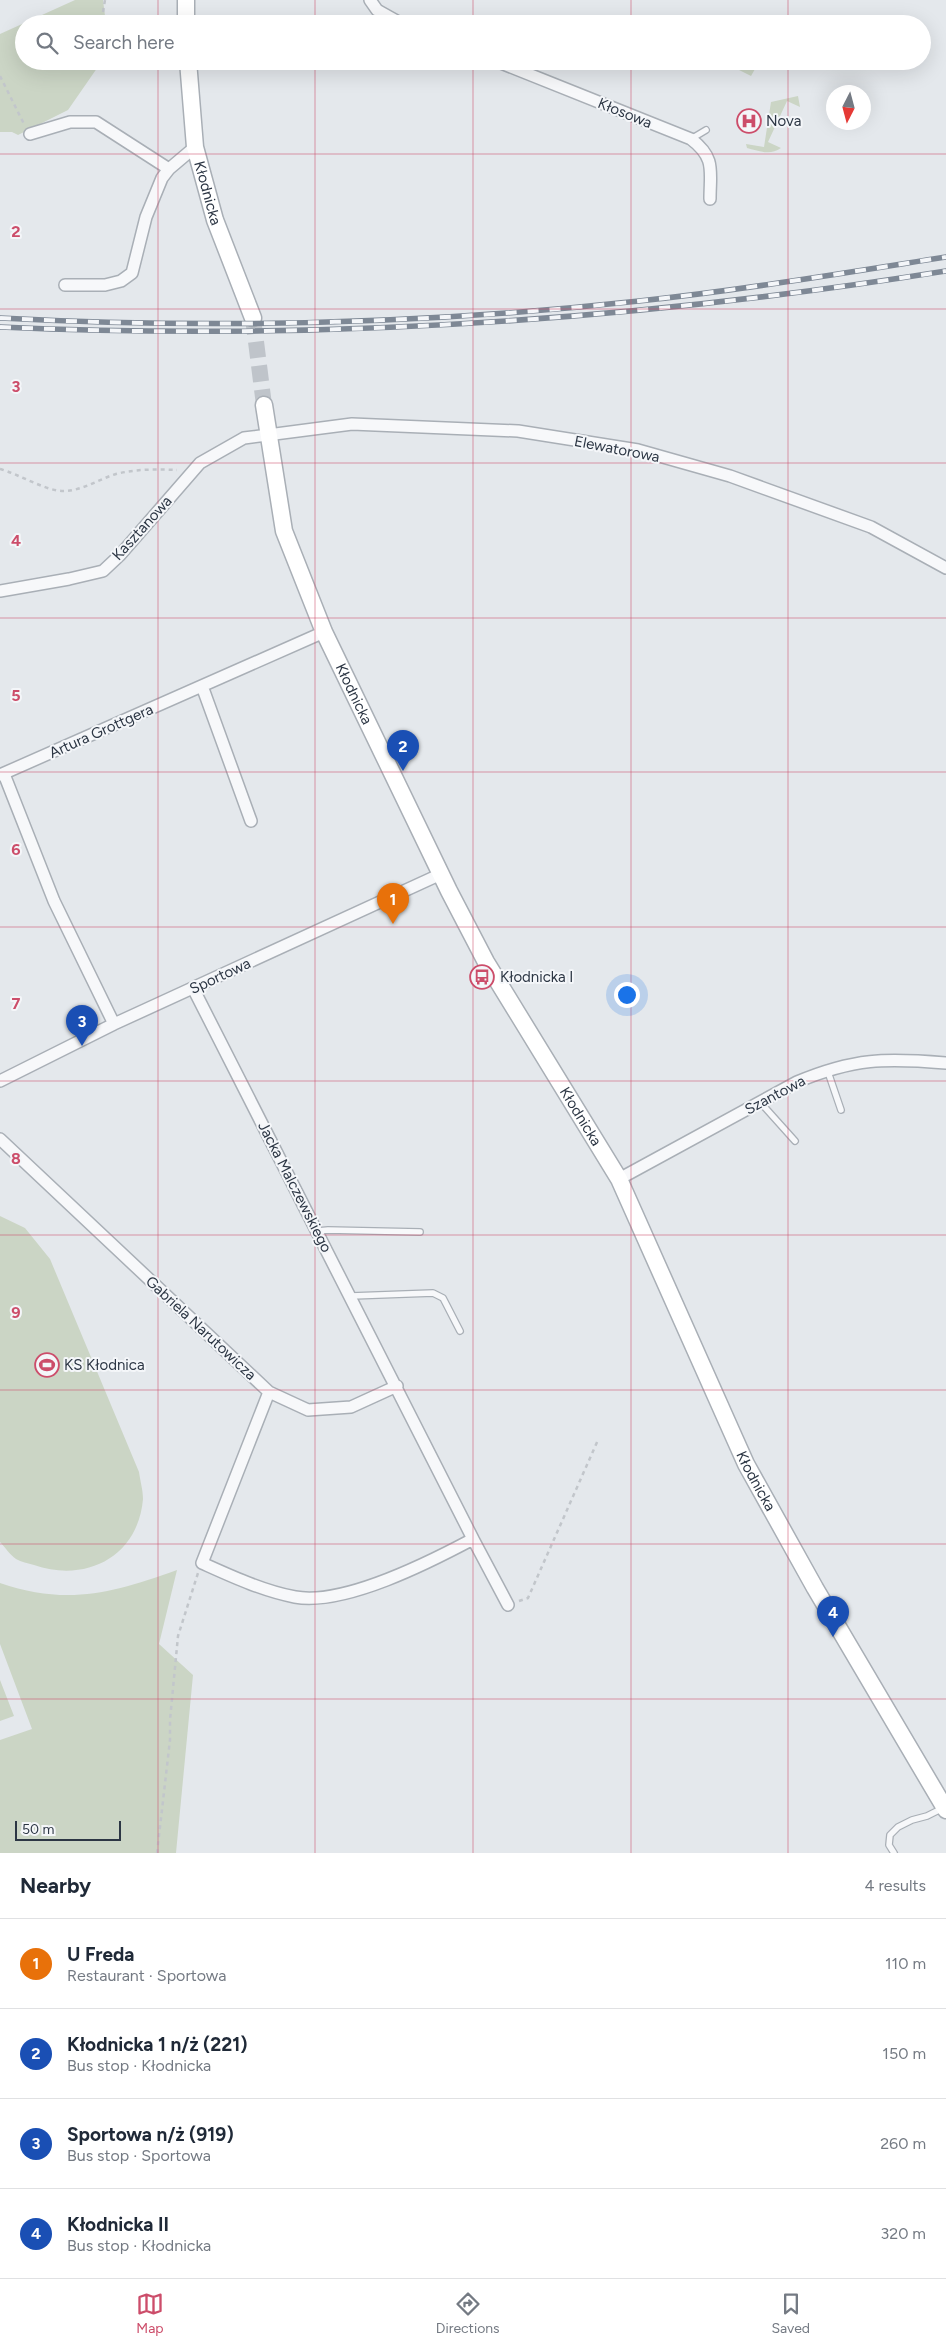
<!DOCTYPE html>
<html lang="en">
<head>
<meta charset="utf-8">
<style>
  :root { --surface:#fff; --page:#f6f6f7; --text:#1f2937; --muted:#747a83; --line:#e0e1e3; --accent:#cc4d6a }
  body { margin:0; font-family:Figtree,sans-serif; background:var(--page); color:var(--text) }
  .compass { position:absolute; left:826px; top:85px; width:45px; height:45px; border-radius:50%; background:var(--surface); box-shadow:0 5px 20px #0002; rotate:186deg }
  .scale { position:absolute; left:15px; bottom:12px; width:106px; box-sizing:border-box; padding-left:5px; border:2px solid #2c3644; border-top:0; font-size:14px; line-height:18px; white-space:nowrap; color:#2c3644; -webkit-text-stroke:4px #f4f6f9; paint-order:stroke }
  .you { position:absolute; left:626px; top:994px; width:18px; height:18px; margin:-12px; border:4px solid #fff; border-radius:50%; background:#1a73e8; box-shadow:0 0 0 8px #1a73e833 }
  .badge { display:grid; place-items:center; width:32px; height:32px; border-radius:50%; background:var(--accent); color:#fff; font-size:16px; font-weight:700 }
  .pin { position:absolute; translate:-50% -41px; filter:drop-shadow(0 1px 2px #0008) }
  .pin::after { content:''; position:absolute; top:26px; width:18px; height:15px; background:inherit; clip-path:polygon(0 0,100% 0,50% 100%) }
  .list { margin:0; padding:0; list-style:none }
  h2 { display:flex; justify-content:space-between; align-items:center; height:65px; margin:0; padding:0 20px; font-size:21px }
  h2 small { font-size:16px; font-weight:400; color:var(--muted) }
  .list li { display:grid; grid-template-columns:32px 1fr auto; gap:15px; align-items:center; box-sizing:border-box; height:90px; padding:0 20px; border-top:1px solid var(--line) }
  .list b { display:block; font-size:19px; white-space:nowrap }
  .list p { margin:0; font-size:16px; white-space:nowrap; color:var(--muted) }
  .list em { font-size:16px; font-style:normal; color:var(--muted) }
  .icon { flex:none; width:28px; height:28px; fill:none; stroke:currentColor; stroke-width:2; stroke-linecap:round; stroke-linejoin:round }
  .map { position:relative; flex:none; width:946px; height:1853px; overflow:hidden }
  .search { position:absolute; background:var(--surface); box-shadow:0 5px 20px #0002; left:15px; right:15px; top:15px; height:55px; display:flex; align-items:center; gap:12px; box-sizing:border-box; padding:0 18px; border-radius:28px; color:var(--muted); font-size:19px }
  .sheet { height:425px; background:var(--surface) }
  nav { display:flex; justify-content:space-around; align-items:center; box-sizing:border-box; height:70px; border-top:1px solid var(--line); background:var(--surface); font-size:14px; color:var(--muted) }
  nav a { display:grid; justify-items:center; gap:2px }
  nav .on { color:var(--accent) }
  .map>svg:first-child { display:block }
  .green { fill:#cbd5c5 }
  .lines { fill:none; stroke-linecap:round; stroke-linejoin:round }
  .secondary-tunnel { stroke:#bfc4ca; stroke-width:16; stroke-dasharray:16 8; stroke-linecap:butt }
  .lane-casing { stroke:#a9afb6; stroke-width:8 }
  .street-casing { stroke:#a9afb6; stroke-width:14 }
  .secondary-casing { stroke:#a9afb6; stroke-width:19 }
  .path { stroke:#c2c6cb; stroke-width:2.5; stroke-dasharray:4 4; stroke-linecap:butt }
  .lane { stroke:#f7f8fa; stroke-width:5.5 }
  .street { stroke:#f7f8fa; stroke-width:11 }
  .secondary { stroke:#fff; stroke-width:16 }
  .rail-casing { stroke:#7e8895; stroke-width:5.5 }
  .rail { stroke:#f4f6f9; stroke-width:4; stroke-dasharray:11; stroke-linecap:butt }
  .grid { fill:none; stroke:#cc4d6a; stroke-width:1; stroke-opacity:0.55 }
  .labels { text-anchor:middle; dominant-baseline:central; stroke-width:4; stroke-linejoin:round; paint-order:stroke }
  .street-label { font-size:15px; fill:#2c3644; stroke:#f4f6f9 }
  .poi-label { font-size:15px; fill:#2c3644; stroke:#f4f6f9; text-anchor:start }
  .grid-label { font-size:16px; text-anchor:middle; font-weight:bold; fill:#cc4d6a; stroke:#f4f6f9; stroke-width:4; stroke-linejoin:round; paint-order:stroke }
</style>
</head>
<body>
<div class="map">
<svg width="946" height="1853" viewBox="0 0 946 1853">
  <rect width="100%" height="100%" fill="#e4e8ec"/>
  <path class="green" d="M 75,0 L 103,0 L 106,24 L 24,24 L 24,61 L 102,61 L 68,110 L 18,135 L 12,132 L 0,132 L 0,34 Z
    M 729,61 L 760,61 L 754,63 L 755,69 L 751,76 L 727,64 Z
    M 798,96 L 800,107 L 787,101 L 768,142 L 781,148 C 770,156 759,151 747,148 L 746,144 L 764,147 L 771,102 Z
    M 0,1216 L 25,1228 L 50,1259 L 139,1472 C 140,1480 143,1490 143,1499 C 138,1557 86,1583 34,1565 C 28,1563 21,1562 16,1559 C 10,1555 5,1547 0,1542 Z
    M 177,1570 L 159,1644 L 193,1675 L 176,1853 L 0,1853 L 0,1740 L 32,1729 L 0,1644 L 0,1583 C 67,1606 113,1593 177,1570 Z
    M 0,1680 L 14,1716 L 0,1721 Z"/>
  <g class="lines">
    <path class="secondary-tunnel" d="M 253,318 L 264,405"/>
    <g class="lane-casing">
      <path id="lane" d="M 691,139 L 706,130
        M 827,1069 L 841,1110
        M 760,1102 L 795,1141
        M 318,1231 L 328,1230 L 420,1232
        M 351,1296 L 433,1293 L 443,1298 L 460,1331
        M 894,1853 L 889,1845 L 890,1835 L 898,1827 L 912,1820 L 927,1816 L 943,1808"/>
    </g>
    <g class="street-casing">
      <path id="street" d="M 370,0 L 377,10 L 402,24
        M 496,61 L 691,139 C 716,158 710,171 710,199
        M 30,134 L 70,122 L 96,122 L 169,169
        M 65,285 L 105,285 L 121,281 L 132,273 L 146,217 L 162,178 L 169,169 L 195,147
        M 0,591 L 69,579 L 103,571 L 120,555 L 200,463 L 244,438 L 352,424 L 518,431 L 638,450 L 730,476 L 871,527 L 946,568
        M 202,686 L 251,821
        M 4,774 L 54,901 L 114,1024
        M 0,775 L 324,632
        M 193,988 L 473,1539 C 430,1562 344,1606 295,1597 C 263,1591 231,1576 202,1563 L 269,1392
        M 0,1081 L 114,1024 L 441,874
        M 0,1139 L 269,1392 L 308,1410 L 351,1407 L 397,1386
        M 619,1179 L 797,1082 C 854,1058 885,1058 946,1063
        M 473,1539 L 508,1605"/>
    </g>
    <g class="secondary-casing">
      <g id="secondary">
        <path d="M 186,0 L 186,24"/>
        <path id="s1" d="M 188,61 L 195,147 L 215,220 L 253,318"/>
        <path id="s2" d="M 264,405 L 284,531 L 324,632 L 449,891 L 486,962 L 619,1179 L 746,1464 L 815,1588 L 946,1810"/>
      </g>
    </g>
    <path class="path" d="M 103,12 L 105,0
      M 0,76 L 24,124
      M 0,469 C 19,474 47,492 65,491 C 84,490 99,479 116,474 C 136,469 157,469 177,470
      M 519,1601 L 528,1598 L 598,1440
      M 157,1853 L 170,1740 L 170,1720 L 178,1636 L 198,1573"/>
    <use href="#lane" class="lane"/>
    <use href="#street" class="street"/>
    <use href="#secondary" class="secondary"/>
    <g class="rail-casing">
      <path id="rail" d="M 0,318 C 213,329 427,324 639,301 C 742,290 844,273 946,257
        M 0,327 C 317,341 633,321 946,271"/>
    </g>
    <use href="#rail" class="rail"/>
  </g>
  <path class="grid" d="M 158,0 L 158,24M 315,0 L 315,24M 473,0 L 473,24M 631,0 L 631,24M 788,0 L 788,24M 158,61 L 158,1853M 315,61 L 315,1853M 473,61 L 473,1853M 631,61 L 631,1853M 788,61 L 788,1853M 0,154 L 946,154M 0,309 L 946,309M 0,463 L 946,463M 0,618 L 946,618M 0,772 L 946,772M 0,927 L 946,927M 0,1081 L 946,1081M 0,1235 L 946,1235M 0,1390 L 946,1390M 0,1544 L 946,1544M 0,1699 L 946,1699"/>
  <defs>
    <g id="hospital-ring" transform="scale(1.25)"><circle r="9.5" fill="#f4f6f9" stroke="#cc4d6a" stroke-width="1.5"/><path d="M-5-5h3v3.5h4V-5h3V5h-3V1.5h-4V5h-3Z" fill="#cc4d6a"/></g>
    <g id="bus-ring" transform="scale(1.25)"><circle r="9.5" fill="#f4f6f9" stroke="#cc4d6a" stroke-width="1.5"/><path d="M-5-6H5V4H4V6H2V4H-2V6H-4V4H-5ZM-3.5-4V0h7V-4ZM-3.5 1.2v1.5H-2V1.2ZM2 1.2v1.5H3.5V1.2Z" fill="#cc4d6a"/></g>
    <g id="stadium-ring" transform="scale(1.25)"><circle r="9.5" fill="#f4f6f9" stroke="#cc4d6a" stroke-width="1.5"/><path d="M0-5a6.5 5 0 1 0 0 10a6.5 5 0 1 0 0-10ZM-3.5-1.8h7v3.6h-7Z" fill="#cc4d6a"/></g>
  </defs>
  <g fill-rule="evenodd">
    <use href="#hospital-ring" x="749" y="121"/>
    <use href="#bus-ring" x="482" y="977"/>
    <use href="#stadium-ring" x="47" y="1365"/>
  </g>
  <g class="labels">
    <g class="street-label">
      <text transform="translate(625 113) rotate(22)">Kłosowa</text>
      <text stroke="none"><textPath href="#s1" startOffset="134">Kłodnicka</textPath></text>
      <text transform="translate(617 449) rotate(11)">Elewatorowa</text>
      <text transform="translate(142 528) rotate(-48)">Kasztanowa</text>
      <text stroke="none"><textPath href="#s2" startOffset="305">Kłodnicka</textPath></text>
      <text transform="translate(101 731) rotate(-24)">Artura Grottgera</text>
      <text transform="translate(220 976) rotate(-25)">Sportowa</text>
      <text transform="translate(775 1095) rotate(-28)">Szantowa</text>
      <text stroke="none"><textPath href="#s2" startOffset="785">Kłodnicka</textPath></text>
      <text transform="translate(295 1187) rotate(63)">Jacka Malczewskiego</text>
      <text transform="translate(201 1328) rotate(43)">Gabriela Narutowicza</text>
      <text stroke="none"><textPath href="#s2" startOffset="1190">Kłodnicka</textPath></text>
    </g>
    <g class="poi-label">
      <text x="766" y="121">Nova</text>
      <text x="500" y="977">Kłodnicka I</text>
      <text x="64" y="1365">KS Kłodnica</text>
    </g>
  </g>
  <g class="grid-label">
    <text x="16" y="237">2</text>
    <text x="16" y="392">3</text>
    <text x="16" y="546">4</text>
    <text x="16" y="701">5</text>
    <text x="16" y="855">6</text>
    <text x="16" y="1009">7</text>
    <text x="16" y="1164">8</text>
    <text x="16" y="1318">9</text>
  </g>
</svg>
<svg class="compass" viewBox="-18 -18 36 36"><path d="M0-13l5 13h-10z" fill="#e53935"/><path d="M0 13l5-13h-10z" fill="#747a83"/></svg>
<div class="scale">50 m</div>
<div class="you"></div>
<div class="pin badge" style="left:393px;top:924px;background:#e8710a">1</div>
<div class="pin badge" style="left:403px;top:771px;background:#1a4fb4">2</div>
<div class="pin badge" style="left:82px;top:1046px;background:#1a4fb4">3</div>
<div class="pin badge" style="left:833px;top:1637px;background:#1a4fb4">4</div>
<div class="search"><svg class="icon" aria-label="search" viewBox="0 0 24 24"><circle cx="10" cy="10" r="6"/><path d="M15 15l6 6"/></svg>Search here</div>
</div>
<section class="sheet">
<h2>Nearby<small>4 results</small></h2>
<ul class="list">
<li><span class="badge" style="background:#e8710a">1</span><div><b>U Freda</b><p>Restaurant · Sportowa</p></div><em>110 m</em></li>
<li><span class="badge" style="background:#1a4fb4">2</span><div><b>Kłodnicka 1 n/ż (221)</b><p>Bus stop · Kłodnicka</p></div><em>150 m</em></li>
<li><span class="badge" style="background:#1a4fb4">3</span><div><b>Sportowa n/ż (919)</b><p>Bus stop · Sportowa</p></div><em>260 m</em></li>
<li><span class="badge" style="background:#1a4fb4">4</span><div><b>Kłodnicka II</b><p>Bus stop · Kłodnicka</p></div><em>320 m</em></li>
</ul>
</section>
<nav>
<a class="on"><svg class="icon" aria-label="map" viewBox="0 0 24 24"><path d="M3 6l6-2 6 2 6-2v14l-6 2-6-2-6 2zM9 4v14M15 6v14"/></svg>Map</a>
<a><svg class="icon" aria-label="directions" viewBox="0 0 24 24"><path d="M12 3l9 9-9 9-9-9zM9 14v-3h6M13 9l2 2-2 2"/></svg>Directions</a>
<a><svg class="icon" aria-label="saved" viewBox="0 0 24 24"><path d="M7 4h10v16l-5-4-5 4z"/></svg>Saved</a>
</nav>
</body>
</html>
